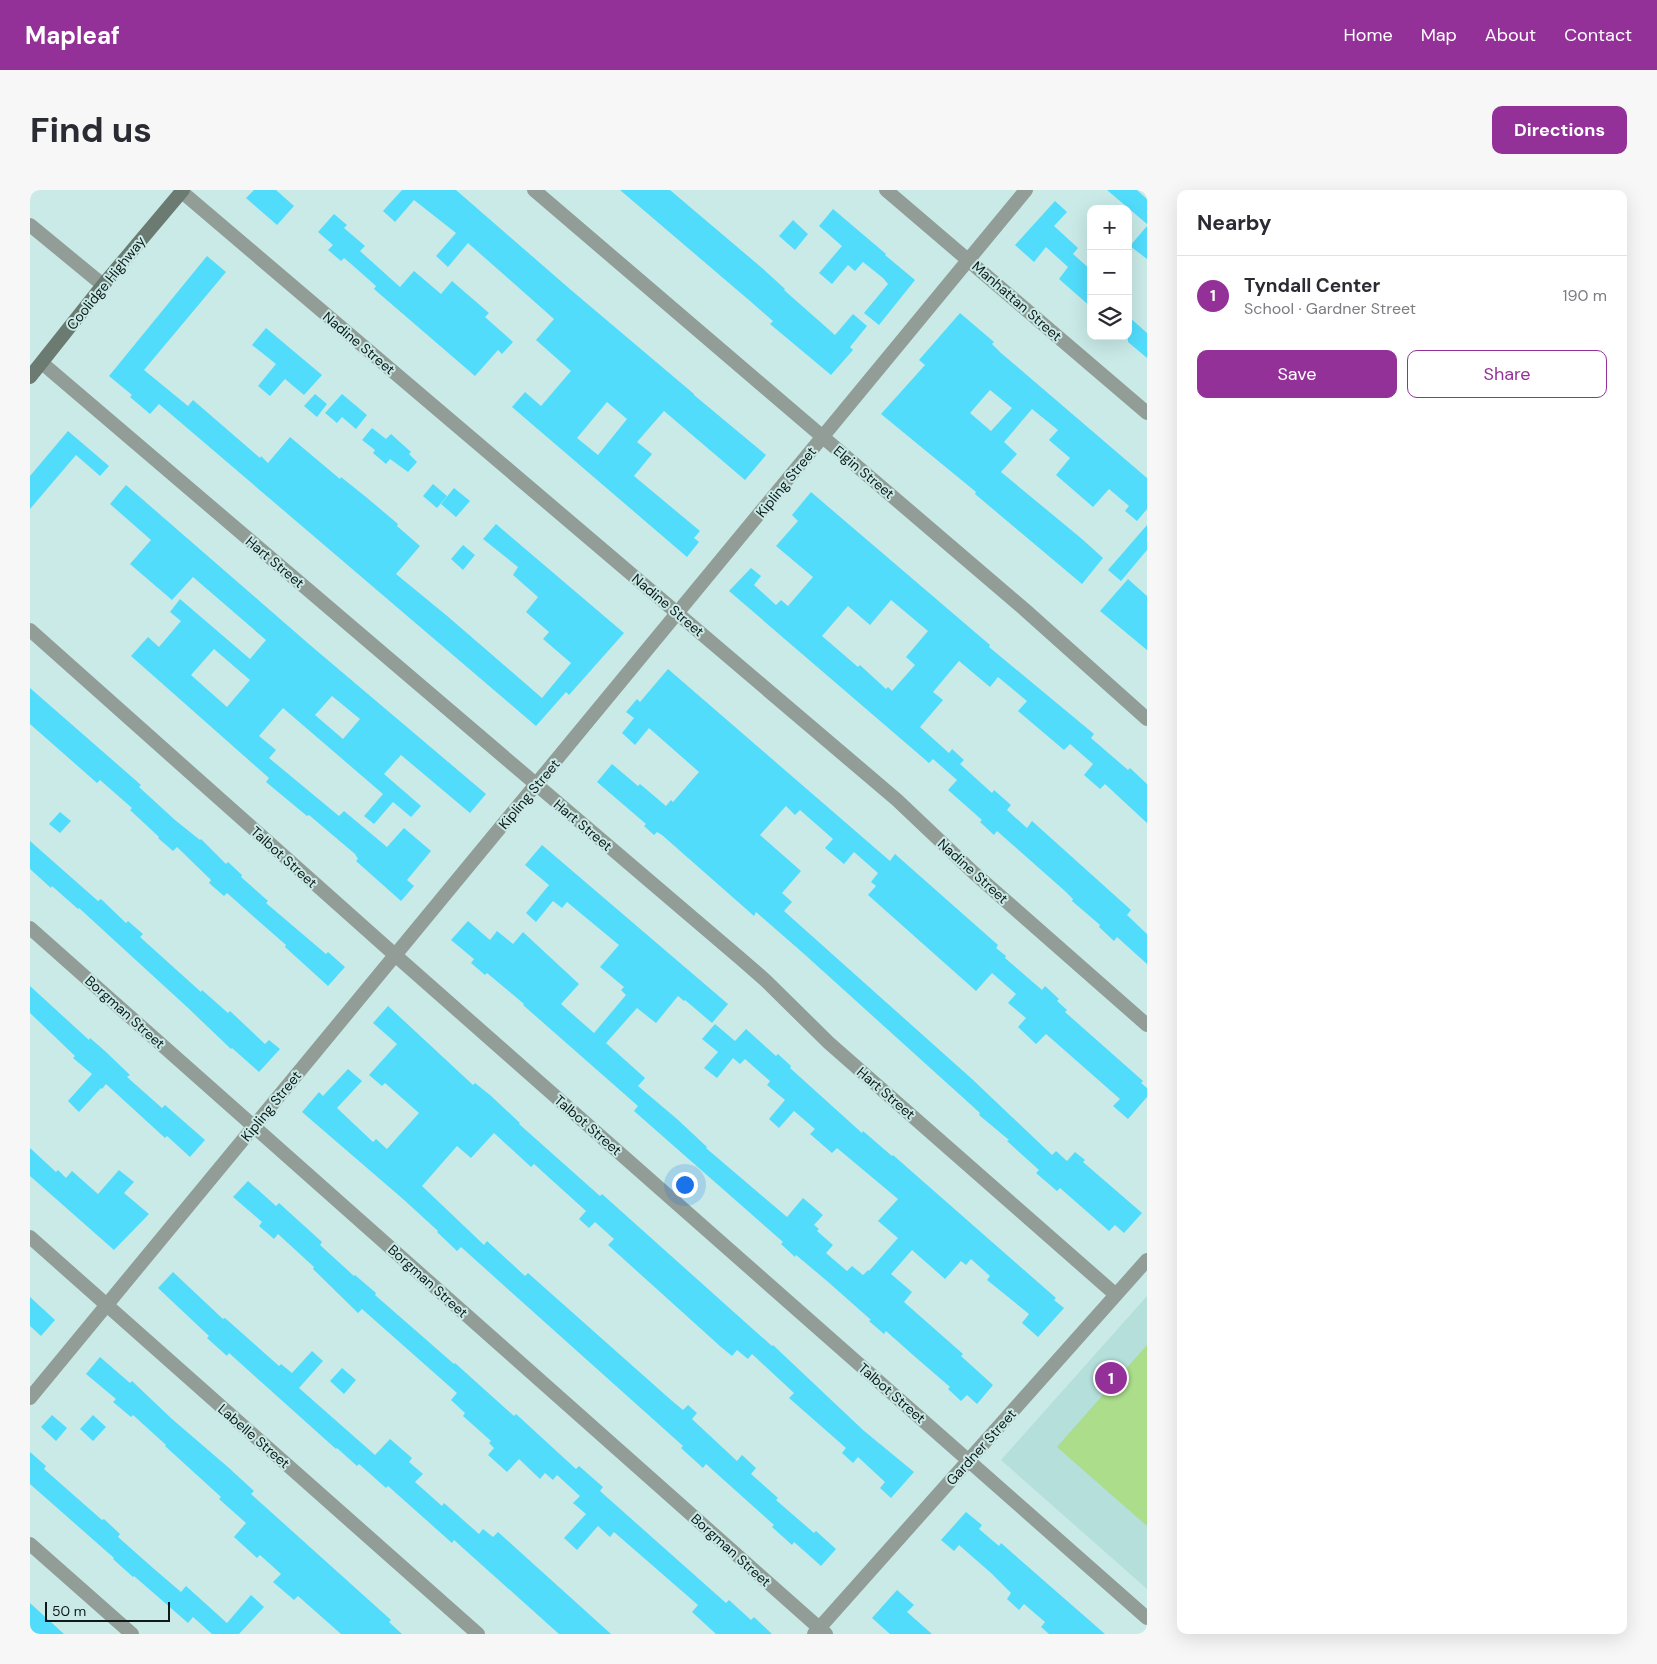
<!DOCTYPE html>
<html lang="en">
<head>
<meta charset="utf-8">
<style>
  :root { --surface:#fff; --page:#f7f7f7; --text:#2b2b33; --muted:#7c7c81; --line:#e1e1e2; --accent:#943198 }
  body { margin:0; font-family:"DM Sans",sans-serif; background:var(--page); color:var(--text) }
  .controls { position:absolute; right:15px; top:15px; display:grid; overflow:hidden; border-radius:10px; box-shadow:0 5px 20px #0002 }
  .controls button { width:45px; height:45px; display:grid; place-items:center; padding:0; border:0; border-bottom:1px solid var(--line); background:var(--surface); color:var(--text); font:25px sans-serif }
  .scale { position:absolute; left:15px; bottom:12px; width:125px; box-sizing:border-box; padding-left:5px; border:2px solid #0e1a19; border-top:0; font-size:14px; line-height:18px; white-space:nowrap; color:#0e1a19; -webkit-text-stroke:4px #c9eae7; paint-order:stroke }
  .you { position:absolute; left:654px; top:994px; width:18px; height:18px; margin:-12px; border:4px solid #fff; border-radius:50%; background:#1a73e8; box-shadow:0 0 0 8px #1a73e833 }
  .badge { display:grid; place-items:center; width:32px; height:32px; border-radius:50%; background:var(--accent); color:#fff; font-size:16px; font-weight:700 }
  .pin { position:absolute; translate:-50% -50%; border:2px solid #fff; box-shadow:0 1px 5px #0006 }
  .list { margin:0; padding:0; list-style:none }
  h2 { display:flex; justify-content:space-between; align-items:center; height:65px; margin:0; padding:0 20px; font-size:21px }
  h2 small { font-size:16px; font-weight:400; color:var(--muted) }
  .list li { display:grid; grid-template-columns:32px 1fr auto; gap:15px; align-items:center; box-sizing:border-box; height:80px; padding:0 20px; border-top:1px solid var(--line) }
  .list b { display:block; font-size:19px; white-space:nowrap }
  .list p { margin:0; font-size:16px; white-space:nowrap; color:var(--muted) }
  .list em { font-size:16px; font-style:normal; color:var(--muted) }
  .actions { display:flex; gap:10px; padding:15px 20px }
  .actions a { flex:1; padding:11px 0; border:1px solid var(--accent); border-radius:10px; text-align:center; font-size:18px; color:var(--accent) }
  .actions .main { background:var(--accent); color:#fff }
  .icon { flex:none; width:28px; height:28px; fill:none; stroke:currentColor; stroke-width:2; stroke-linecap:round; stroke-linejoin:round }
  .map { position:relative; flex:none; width:1117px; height:1444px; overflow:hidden; border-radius:10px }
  header { display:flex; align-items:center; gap:30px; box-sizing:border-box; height:70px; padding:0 25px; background:var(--accent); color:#fff }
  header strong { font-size:24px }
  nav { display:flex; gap:28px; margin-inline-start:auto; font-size:18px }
  .intro { display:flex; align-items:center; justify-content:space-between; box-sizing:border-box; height:120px; padding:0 30px }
  h1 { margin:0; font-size:35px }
  .button { padding:12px 22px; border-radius:10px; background:var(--accent); color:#fff; font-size:18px; font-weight:700 }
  main { display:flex; gap:30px; padding:0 30px }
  aside { flex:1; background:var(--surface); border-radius:10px; box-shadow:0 5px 20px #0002 }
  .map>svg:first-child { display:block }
  .built { fill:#b5dfdb }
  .green { fill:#abdd8b }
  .building { fill:#52dcfc; fill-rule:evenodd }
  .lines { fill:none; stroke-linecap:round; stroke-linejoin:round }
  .minor { stroke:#919d96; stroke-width:14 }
  .secondary { stroke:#6b7b72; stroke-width:14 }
  .labels { text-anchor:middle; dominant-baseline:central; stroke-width:4; stroke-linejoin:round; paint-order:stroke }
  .street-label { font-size:14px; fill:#0e1a19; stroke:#c9eae7 }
</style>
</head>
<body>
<header>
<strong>Mapleaf</strong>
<nav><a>Home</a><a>Map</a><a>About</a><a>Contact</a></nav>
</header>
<div class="intro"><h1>Find us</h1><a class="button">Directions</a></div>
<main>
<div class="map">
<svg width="1117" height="1444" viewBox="0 0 1117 1444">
  <rect width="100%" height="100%" fill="#c9eae7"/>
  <path class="built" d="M 1117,1106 L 1117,1399 L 971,1270 Z"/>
  <path class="green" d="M 1117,1155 L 1117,1336 L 1027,1257 Z"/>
  <path class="building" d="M 224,0 L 246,0 L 264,16 L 247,35 L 216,8 Z
    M 372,0 L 426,0 L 541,100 L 664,204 L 664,205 L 736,265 L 715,290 L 634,221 L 607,252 L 622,264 L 604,286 L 670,341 L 664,348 L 669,352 L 657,367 L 482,217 L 495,202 L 511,216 L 541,181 L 506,150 L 524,129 L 438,53 L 418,77 L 406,66 L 426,43 L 384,10 L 365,32 L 353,21 ZM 577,212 L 597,229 L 568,265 L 547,248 Z
    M 590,0 L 640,0 L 732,78 L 755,99 L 754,100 L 805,145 L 823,124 L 837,136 L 820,157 L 823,160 L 801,185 L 740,134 L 743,131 L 720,111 Z
    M 1077,0 L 1107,0 L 1117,9 L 1117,34 Z
    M 1025,11 L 1037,22 L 1024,36 L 1048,58 L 1043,64 L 1061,80 L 1061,117 L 1029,89 L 1038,77 L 1016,57 L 1004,72 L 985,55 Z
    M 803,19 L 856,64 L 855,65 L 885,90 L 849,135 L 834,123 L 858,94 L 853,88 L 833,72 L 825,81 L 818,75 L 802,94 L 789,83 L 812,56 L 789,36 Z
    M 304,24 L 317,35 L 314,38 L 335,56 L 330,61 L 370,97 L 384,81 L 411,104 L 422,91 L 459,123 L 455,127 L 483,152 L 472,164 L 468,160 L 445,186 L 344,99 L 346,96 L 320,73 L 314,68 L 311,71 L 298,60 L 303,55 L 288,42 Z
    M 763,30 L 778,44 L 765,60 L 749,46 Z
    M 1117,36 L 1117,69 L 1100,56 Z
    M 177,66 L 196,82 L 114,180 L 158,216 L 163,210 L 230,268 L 231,266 L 238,273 L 260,247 L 310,289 L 311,287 L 336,307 L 368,334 L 367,336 L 390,356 L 366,384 L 416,425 L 512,508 L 541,473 L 513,449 L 519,442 L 496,422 L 508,407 L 483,385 L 488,377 L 453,349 L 466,334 L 594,443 L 539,505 L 536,502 L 506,536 L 129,214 L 120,224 L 100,207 L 102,205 L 79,186 Z
    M 930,123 L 964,152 L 962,154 L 971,163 L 1117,288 L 1117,319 L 1107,331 L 1095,321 L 1099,316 L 1079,299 L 1063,317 L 1026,285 L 1040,268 L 1019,250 L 1028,240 L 1002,219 L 974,252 L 987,264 L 971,282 L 1052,349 L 1073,368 L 1052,394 L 945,304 L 946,302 L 851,224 L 895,175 L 889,170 ZM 960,200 L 982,218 L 961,241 L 940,223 Z
    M 1098,126 L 1117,143 L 1117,168 L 1098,152 Z
    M 236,138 L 292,185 L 274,205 L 255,189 L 240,206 L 228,196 L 246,174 L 222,155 Z
    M 285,204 L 297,214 L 287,227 L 274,216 Z
    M 312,204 L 337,225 L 326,239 L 312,227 L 307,233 L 295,223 Z
    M 342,238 L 356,249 L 361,244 L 381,262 L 379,264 L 387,272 L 378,282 L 360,269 L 356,274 L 343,263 L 345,260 L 332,250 Z
    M 38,241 L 79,276 L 70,286 L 46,265 L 0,319 L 0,286 Z
    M 403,294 L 417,306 L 407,318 L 393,306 Z
    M 96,295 L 280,455 L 456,604 L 440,623 L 371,565 L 354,584 L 391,616 L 381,627 L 363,612 L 344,634 L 334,626 L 353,604 L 253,518 L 229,546 L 246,560 L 239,568 L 309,626 L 314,621 L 357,657 L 374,638 L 401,661 L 377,690 L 384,696 L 371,711 L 326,671 L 328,669 L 325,664 L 279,625 L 277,626 L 236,592 L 239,588 L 101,466 L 118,447 L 129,457 L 151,431 L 140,422 L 150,409 L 220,469 L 236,450 L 163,387 L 142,410 L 100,374 L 121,350 L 80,314 ZM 184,459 L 220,490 L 197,517 L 161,485 ZM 302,506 L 330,529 L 313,549 L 285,525 Z
    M 424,298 L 440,311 L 426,327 L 411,314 Z
    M 781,302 L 960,455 L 959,457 L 1064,544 L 1061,548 L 1098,580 L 1100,578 L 1117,594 L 1117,633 L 1075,594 L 1070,599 L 1054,585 L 1063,574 L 1040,554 L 1034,560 L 988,521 L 997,511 L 968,487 L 960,497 L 929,471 L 903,502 L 913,510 L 890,537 L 919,563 L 922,559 L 934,570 L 930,574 L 962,603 L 964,600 L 981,615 L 977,620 L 997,638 L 1002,631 L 1101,720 L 1097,725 L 1117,744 L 1117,774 L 1087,747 L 1084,751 L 1069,737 L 1070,735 L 1042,711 L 1043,709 L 1036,702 L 967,641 L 964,645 L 950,632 L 952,630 L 918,600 L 927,590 L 903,569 L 899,573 L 699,401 L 721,378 L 731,386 L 724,395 L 746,415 L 751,410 L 758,416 L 783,387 L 746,356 L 768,331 L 762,325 ZM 861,410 L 898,441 L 876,467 L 885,475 L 862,501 L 858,497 L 856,499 L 830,475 L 828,477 L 792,446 L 818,416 L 840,435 Z
    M 1117,335 L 1117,360 L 1091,391 L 1078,380 Z
    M 433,355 L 445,365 L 433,380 L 421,369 Z
    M 1098,389 L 1117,406 L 1117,460 L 1070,421 Z
    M 638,479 L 860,671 L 865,664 L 968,755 L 966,758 L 976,766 L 975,768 L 1012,800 L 1015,796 L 1029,809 L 1027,811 L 1037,820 L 1035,822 L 1113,891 L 1111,893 L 1117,898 L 1117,907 L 1098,929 L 1083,916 L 1090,909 L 1016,844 L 1006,854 L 988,837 L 996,828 L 978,813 L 986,804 L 962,783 L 946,801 L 838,705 L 846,696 L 841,692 L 848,683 L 824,662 L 814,674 L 795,658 L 803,649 L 770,620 L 765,625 L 756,616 L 730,645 L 771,681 L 752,703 L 762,712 L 754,721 L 942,889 L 1022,965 L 1026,961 L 1037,971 L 1045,962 L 1055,970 L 1053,972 L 1112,1023 L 1094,1043 L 1085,1035 L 1079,1041 L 1030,998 L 1027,1001 L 1006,983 L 1009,980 L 977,951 L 979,950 L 949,925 L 950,923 L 773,763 L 726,722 L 724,726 L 632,645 L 627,642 L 624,645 L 614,636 L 616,634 L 567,592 L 582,574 L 608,596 L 610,594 L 636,616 L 641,610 L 643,612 L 669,582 L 619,538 L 605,555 L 592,543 L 604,528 L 596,522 L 607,509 L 610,512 Z
    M 0,498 L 111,595 L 109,597 L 145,630 L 170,650 L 171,649 L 196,674 L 198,672 L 212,685 L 211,687 L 238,711 L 236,713 L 296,764 L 298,762 L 315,777 L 298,796 L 255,757 L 256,755 L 224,727 L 197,703 L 194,706 L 179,693 L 181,690 L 147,657 L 143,661 L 128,648 L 129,647 L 100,620 L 102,618 L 70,590 L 67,593 L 0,534 Z
    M 30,622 L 41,631 L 30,643 L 19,634 Z
    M 0,651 L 68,711 L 71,709 L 96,733 L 98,731 L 113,744 L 110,747 L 171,802 L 172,800 L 198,823 L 200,821 L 235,854 L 239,850 L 250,859 L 229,882 L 202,858 L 201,859 L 157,817 L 49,718 L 48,719 L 22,696 L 21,698 L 0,679 Z
    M 512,655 L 698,814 L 682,833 L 655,810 L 654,811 L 648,806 L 626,833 L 607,818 L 576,853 L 615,888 L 608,896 L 647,929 L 677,957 L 676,958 L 757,1027 L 773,1008 L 793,1025 L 784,1035 L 789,1039 L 787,1041 L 803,1055 L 796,1063 L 817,1081 L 822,1076 L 833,1085 L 838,1080 L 839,1081 L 868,1048 L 848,1031 L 868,1009 L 807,958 L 802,963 L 780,944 L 785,939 L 764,921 L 749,938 L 739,929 L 755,910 L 737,895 L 740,891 L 715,869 L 710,874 L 703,868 L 687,888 L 674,878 L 688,862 L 672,849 L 685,834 L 705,851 L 716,839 L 746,866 L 748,864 L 761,876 L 760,878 L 832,943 L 833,941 L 862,966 L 863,965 L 1026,1108 L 1024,1110 L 1034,1118 L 1008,1147 L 992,1133 L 999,1124 L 957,1090 L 960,1086 L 941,1069 L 936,1075 L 931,1071 L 915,1089 L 882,1060 L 861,1084 L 882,1102 L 874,1112 L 933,1164 L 931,1166 L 963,1195 L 947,1214 L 937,1205 L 931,1211 L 918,1199 L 920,1197 L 883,1165 L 856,1141 L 854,1144 L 839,1131 L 841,1130 L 797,1091 L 766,1065 L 765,1067 L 751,1054 L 753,1052 L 604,921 L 608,916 L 493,815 L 494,814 L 457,783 L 455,785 L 441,773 L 444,769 L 421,750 L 438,731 L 460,750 L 467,741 L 483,754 L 493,742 L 549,794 L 531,814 L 564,843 L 596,805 L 591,800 L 594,797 L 570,777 L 589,755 L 537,712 L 532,718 L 523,711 L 506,732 L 496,723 L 519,695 L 495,675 Z
    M 0,796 L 59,850 L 60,848 L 75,861 L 100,885 L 97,887 L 132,918 L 135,915 L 175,950 L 160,967 L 137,946 L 135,948 L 76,894 L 72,899 L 71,898 L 49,922 L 38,911 L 62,884 L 43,868 L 45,866 L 0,823 Z
    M 358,816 L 443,895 L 445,893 L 460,905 L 490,933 L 489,934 L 570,1006 L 572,1004 L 706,1124 L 742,1156 L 743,1155 L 833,1240 L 884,1282 L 861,1308 L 850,1298 L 855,1292 L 828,1267 L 823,1273 L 812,1263 L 816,1258 L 759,1208 L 764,1203 L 722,1164 L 718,1169 L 707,1160 L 702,1166 L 691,1157 L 578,1055 L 584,1049 L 565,1032 L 559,1038 L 549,1029 L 556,1021 L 504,974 L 501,977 L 464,943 L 441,968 L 427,956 L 392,996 L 454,1055 L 457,1051 L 495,1086 L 498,1083 L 641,1210 L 653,1220 L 658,1215 L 667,1223 L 662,1229 L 707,1271 L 712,1265 L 726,1278 L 721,1284 L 748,1308 L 746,1310 L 784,1343 L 786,1341 L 806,1359 L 791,1376 L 764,1352 L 762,1355 L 742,1337 L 744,1335 L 676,1274 L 673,1278 L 651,1258 L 653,1256 L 624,1230 L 431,1057 L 427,1061 L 407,1042 L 408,1041 L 373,1009 L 272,922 L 289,902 L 293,906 L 318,879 L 332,891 L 307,918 L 343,952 L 346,949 L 357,959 L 389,923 L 355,893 L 352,896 L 339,885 L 367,854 L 343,833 Z
    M 0,958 L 26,982 L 28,980 L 36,988 L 42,981 L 68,1004 L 89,980 L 104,992 L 94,1003 L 119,1024 L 84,1060 L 0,986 Z
    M 218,991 L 246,1016 L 249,1013 L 292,1052 L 290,1055 L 324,1086 L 325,1085 L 346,1103 L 345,1105 L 424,1174 L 425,1173 L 484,1226 L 486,1224 L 546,1279 L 549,1276 L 573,1297 L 570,1301 L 696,1413 L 699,1410 L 721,1430 L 724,1427 L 742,1444 L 686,1444 L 662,1422 L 668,1415 L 584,1342 L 580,1347 L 568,1336 L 547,1360 L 534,1348 L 556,1324 L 543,1313 L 550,1306 L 527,1285 L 523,1290 L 515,1283 L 510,1289 L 489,1269 L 477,1282 L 458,1265 L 464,1258 L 459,1253 L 461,1251 L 433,1226 L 435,1223 L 421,1210 L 427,1203 L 332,1119 L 328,1123 L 283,1079 L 284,1077 L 248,1044 L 244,1049 L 229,1036 L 232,1032 L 203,1007 Z
    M 143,1082 L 193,1129 L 195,1128 L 249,1176 L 251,1174 L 262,1183 L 282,1161 L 293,1171 L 269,1198 L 345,1265 L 360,1249 L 382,1268 L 379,1272 L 393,1284 L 385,1292 L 412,1316 L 414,1313 L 449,1344 L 453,1339 L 463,1347 L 468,1342 L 581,1444 L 529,1444 L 424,1350 L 422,1353 L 358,1296 L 356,1298 L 329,1274 L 327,1276 L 307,1258 L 306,1259 L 199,1163 L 197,1166 L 177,1148 L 179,1146 L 128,1098 Z
    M 0,1107 L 25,1130 L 11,1146 L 0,1136 Z
    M 70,1167 L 100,1193 L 102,1191 L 142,1229 L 199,1278 L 224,1301 L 221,1304 L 361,1430 L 359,1432 L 372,1444 L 311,1444 L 268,1406 L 264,1410 L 243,1392 L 251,1384 L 230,1365 L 227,1368 L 204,1347 L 216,1333 L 189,1309 L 191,1307 L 135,1256 L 136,1255 L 103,1225 L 101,1227 L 83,1212 L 86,1209 L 56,1184 Z
    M 312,1178 L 326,1190 L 314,1204 L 300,1191 Z
    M 22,1225 L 37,1238 L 26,1251 L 11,1237 Z
    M 63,1225 L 76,1237 L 63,1251 L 50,1239 Z
    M 0,1262 L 16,1276 L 14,1279 L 72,1330 L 74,1329 L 90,1344 L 88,1347 L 123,1378 L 151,1402 L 156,1396 L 197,1433 L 221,1405 L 234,1417 L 209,1444 L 182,1444 L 163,1427 L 158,1433 L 104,1386 L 103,1387 L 83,1369 L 84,1368 L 0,1294 Z
    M 936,1322 L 952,1335 L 949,1339 L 969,1356 L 971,1353 L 1075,1444 L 1019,1444 L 1011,1437 L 1015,1432 L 994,1414 L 989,1420 L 977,1409 L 981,1403 L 961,1383 L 929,1355 L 924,1361 L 911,1350 Z
    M 867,1400 L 884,1415 L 877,1422 L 902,1444 L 860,1444 L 842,1428 Z
    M 0,1413 L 34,1444 L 0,1444 Z"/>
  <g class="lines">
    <path class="minor" d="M 504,0 L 994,419 L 1117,529
      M 856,0 L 1117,223
      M 152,2 L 867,610 L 944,683 L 1117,835
      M 0,35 L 73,95
      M 12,173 L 711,769 L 735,790 L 799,853 L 1086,1105
      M 0,440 L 365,765 L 1117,1428
      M 0,738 L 796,1444
      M 0,1047 L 448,1444
      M 0,1208 L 996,0
      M 0,1354 L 102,1444
      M 784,1444 L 1117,1070"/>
    <path class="secondary" d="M 0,187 L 73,95 L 153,0"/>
  </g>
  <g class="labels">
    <g class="street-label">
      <text transform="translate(76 93) rotate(-51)">Coolidge Highway</text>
      <text transform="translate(987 111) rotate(41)">Manhattan Street</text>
      <text transform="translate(329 153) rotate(40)">Nadine Street</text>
      <text transform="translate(834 282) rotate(40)">Elgin Street</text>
      <text transform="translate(756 292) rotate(-51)">Kipling Street</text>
      <text transform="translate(245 372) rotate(40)">Hart Street</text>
      <text transform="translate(638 415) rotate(40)">Nadine Street</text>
      <text transform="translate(499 604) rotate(-50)">Kipling Street</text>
      <text transform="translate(553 635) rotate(40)">Hart Street</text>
      <text transform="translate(254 667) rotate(42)">Talbot Street</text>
      <text transform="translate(943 681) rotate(42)">Nadine Street</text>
      <text transform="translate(95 822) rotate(42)">Borgman Street</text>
      <text transform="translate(856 903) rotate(41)">Hart Street</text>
      <text transform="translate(241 916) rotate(-51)">Kipling Street</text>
      <text transform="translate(558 935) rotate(41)">Talbot Street</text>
      <text transform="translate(398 1091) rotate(42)">Borgman Street</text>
      <text transform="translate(862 1203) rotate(41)">Talbot Street</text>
      <text transform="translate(224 1246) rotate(41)">Labelle Street</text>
      <text transform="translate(951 1257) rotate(-48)">Gardner Street</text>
      <text transform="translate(701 1360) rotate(42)">Borgman Street</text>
    </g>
  </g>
</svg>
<div class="controls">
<button>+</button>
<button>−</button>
<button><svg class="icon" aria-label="layers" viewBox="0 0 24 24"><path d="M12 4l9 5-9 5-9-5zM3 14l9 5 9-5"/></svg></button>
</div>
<div class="scale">50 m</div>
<div class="you"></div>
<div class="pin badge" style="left:1081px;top:1188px">1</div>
</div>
<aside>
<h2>Nearby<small></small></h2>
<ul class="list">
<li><span class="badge">1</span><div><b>Tyndall Center</b><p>School · Gardner Street</p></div><em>190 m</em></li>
</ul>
<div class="actions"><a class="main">Save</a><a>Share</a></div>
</aside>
</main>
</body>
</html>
